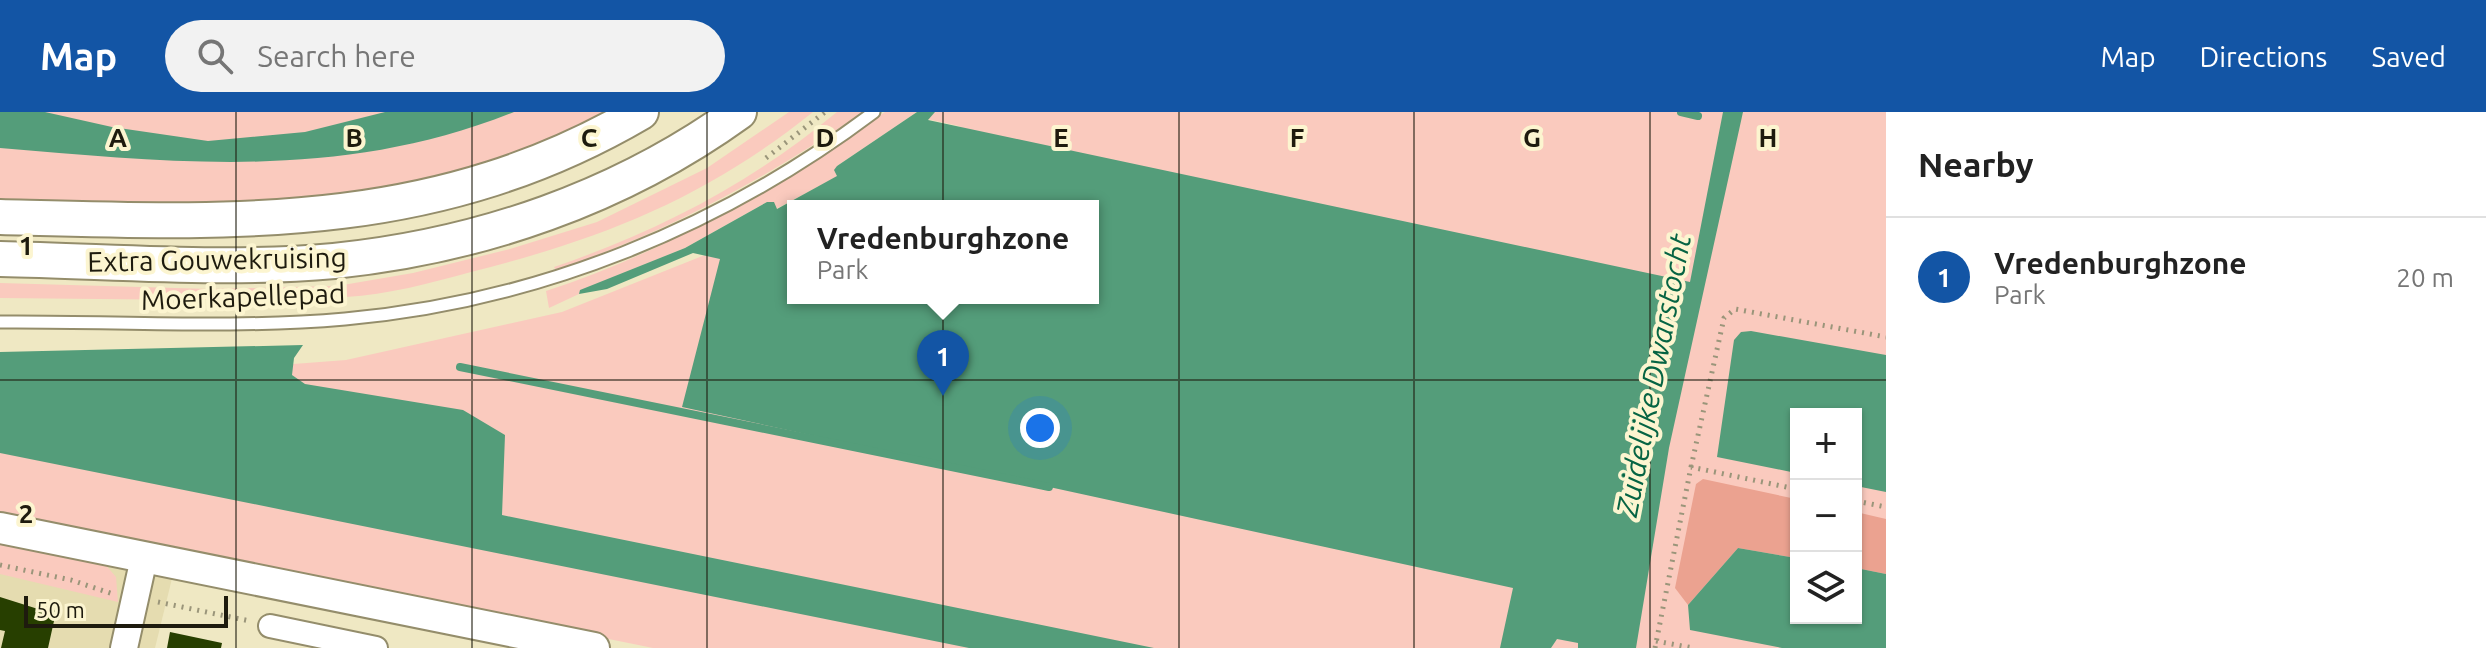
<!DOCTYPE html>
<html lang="en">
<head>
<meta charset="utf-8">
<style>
  :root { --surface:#fff; --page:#f2f2f2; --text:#222; --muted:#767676; --line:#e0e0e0; --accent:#1355a5 }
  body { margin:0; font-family:Ubuntu,sans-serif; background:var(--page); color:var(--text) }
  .controls { position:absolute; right:24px; bottom:24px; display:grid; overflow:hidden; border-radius:0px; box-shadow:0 2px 6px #0004 }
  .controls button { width:72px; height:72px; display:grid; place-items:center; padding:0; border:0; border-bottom:2px solid var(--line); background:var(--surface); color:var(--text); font:40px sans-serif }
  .scale { position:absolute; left:24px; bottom:20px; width:204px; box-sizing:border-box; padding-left:8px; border:4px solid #1e1b0e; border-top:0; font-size:22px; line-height:28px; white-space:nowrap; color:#1e1b0e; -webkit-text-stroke:6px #fcf5d0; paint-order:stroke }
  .you { position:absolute; left:1040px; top:316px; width:28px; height:28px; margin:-20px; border:6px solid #fff; border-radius:50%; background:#1a73e8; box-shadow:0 0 0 12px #1a73e833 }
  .badge { display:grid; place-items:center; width:52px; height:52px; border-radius:50%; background:var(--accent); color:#fff; font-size:26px; font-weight:700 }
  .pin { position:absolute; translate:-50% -66px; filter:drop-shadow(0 2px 4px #0008) }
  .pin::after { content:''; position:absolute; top:42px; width:28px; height:24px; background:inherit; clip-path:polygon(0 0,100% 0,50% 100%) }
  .popup { position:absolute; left:787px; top:88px; width:312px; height:104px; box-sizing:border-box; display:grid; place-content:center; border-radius:0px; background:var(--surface); filter:drop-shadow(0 2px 6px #0005); font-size:26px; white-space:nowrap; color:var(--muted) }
  .popup b { font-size:30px; color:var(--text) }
  .popup::after { content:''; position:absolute; left:50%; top:100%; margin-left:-16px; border:16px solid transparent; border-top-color:var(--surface) }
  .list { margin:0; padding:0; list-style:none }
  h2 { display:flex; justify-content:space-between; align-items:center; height:104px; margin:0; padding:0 32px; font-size:34px }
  h2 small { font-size:26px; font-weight:400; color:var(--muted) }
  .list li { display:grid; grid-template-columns:52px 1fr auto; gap:24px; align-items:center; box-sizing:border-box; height:120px; padding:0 32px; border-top:2px solid var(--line) }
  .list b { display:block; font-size:30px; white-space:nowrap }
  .list p { margin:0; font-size:26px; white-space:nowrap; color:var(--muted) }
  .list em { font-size:26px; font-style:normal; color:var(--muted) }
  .icon { flex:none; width:44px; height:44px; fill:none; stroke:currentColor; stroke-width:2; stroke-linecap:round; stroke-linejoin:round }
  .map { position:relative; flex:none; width:1886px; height:536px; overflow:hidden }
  header { display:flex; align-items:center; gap:48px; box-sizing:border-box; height:112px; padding:0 40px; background:var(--accent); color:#fff }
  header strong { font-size:38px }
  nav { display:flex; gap:44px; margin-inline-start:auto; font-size:28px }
  .search { width:560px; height:72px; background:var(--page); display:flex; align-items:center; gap:20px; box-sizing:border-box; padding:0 28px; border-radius:44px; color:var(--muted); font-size:30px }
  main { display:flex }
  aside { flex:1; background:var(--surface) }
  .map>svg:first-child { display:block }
  .built { fill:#e5dcb0 }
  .green { fill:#facabe; fill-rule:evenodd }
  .forest { fill:#eba290 }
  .water { fill:#549d7a; fill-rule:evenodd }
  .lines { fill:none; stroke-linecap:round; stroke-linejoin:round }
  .stream { stroke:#549d7a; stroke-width:8 }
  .building { fill:#273f00 }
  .service-casing { stroke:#948d6b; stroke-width:15 }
  .minor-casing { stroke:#948d6b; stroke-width:26 }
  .tertiary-casing { stroke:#948d6b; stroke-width:30 }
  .secondary-casing { stroke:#948d6b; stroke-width:34 }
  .primary-casing { stroke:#948d6b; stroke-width:38 }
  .path { stroke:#9a957a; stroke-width:5; stroke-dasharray:2 6; stroke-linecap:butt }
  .service { stroke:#fff; stroke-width:11 }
  .minor { stroke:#fff; stroke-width:22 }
  .tertiary { stroke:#fff; stroke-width:26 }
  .secondary { stroke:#fff; stroke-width:30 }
  .primary { stroke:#fff; stroke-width:34 }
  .grid { fill:none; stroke:#1e1b0e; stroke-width:2; stroke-opacity:0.55 }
  .labels { text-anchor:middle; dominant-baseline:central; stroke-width:8; stroke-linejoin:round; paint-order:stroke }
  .street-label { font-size:28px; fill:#1e1b0e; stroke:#fcf5d0 }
  .water-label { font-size:30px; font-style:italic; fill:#066443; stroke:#fcf5d0 }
  .grid-label { font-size:26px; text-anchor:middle; font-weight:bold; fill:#1e1b0e; stroke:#fcf5d0; stroke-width:8; stroke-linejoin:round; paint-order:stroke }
</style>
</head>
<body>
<header>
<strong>Map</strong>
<div class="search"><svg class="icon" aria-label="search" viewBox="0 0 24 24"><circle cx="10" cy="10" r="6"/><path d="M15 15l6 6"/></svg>Search here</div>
<nav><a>Map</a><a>Directions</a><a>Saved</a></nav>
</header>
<main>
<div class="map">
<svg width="1886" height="536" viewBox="0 0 1886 536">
  <rect width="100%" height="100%" fill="#efe8c3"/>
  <path class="built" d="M 0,401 L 177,446 L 155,536 L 0,536 Z"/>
  <path class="green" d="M 0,0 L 609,0 C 531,40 444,71 357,83 C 239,100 119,92 0,91 Z
    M 789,0 L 813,0 C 706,86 602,127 471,160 C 430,171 387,183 346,185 C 231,190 115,187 0,186 L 0,171 L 210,177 L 337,174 L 413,161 L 510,137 L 597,110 L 707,56 Z
    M 837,0 L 863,0 C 767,66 666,121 556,158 L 554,155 C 659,119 751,71 837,0 Z
    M 885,0 L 917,0 L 837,54 L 838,64 L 776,97 L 767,90 L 685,136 L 581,178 L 579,182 L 549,196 L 546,179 C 670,139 778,72 885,0 Z
    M 935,0 L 1886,0 L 1886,536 L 653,536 L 0,403 L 0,265 L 133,264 L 346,248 L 562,200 L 765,119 L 793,186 L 1093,186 L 1093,94 L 959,14 L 927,7 ZM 1796,302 L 1856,302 L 1856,506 L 1796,506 Z
    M 0,430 L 104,451 L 116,465 L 118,490 L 0,462 Z"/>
  <path class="forest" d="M 1703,367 L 1796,387 L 1796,446 L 1738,436 L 1688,493 L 1675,476 L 1696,372 Z
    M 1856,400 L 1886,407 L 1886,462 L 1856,456 Z"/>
  <path class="water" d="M 0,0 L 45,0 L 112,15 L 208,29 L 305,20 L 385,0 L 514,0 C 341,69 180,51 0,36 Z
    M 917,0 L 935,0 L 928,8 L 1690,170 L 1723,0 L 1743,0 L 1669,336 L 1636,536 L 1578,536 L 1578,531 L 1557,527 L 1551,536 L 1500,536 L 1513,476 L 682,295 L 720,147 L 693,141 L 607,177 L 579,182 L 580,178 L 685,136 L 767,90 L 774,90 L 777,97 L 837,64 L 834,58 L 837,54 ZM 793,94 L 1093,94 L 1093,186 L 793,186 Z
    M 1751,219 L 1886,243 L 1886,380 L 1856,374 L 1856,302 L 1796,302 L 1796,361 L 1717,345 L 1734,228 L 1741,220 Z
    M 303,233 L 294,246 L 292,263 L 305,272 L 463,298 L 505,323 L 502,403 L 1154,536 L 969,536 L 0,341 L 0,240 Z
    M 1738,436 L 1796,446 L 1796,506 L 1856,506 L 1856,456 L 1886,462 L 1886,536 L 1782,536 L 1690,518 L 1688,493 Z"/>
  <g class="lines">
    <path class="stream" d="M 1681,0 L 1698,4
      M 460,255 L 1049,375"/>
  </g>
  <path class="building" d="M 0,485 L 38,497 L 39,493 L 52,496 L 56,500 L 48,536 L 1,536 L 5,519 L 0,518 Z
    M 170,520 L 222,531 L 221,536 L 167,536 Z"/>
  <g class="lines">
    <g class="service-casing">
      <path id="service" d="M 0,210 C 115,209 230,217 345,207 C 537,190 720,116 874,0"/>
    </g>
    <g class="minor-casing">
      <path id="minor" d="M 270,514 L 376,536"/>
    </g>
    <g class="tertiary-casing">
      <path id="tertiary" d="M 124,536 L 144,446"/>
    </g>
    <g class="secondary-casing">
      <path id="secondary" d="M 0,416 L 594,536"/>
    </g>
    <g class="primary-casing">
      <path id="primary" d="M 0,105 C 231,111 433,122 641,0
        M 0,147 C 111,149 223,159 334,149 C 480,134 620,86 739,0"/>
    </g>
    <path class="path" d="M 766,46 L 825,0
      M 1691,355 L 1724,206 L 1735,197 L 1886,225
      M 1856,389 L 1886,395
      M 0,453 L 71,468 L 113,482
      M 158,490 L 250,509
      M 1656,529 L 1693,536
      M 1655,536 L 1691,355 L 1796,377"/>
    <use href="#service" class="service"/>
    <use href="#minor" class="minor"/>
    <use href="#tertiary" class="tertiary"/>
    <use href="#secondary" class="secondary"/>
    <use href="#primary" class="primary"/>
  </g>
  <path class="grid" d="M 236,0 L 236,536M 472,0 L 472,536M 707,0 L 707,536M 943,0 L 943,536M 1179,0 L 1179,536M 1414,0 L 1414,536M 1650,0 L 1650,536M 0,268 L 1886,268"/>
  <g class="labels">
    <g class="street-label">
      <text transform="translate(217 147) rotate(-1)">Extra Gouwekruising</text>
      <text transform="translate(243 184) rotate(-2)">Moerkapellepad</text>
    </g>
    <g class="water-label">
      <text transform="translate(1653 263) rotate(-79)">Zuidelijke Dwarstocht</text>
    </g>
  </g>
  <g class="grid-label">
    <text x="118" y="35">A</text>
    <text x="354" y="35">B</text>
    <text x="589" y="35">C</text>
    <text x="825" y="35">D</text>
    <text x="1061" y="35">E</text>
    <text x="1297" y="35">F</text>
    <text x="1532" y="35">G</text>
    <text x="1768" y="35">H</text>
    <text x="26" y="143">1</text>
    <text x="26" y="411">2</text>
  </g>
</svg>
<div class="controls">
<button>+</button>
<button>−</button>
<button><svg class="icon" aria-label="layers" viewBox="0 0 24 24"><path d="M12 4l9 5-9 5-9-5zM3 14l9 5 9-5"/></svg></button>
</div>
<div class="scale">50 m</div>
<div class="you"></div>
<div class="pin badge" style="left:943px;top:284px">1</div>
<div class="popup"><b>Vredenburghzone</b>Park</div>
</div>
<aside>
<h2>Nearby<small></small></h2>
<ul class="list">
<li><span class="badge">1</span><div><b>Vredenburghzone</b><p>Park</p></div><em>20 m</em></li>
</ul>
</aside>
</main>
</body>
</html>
